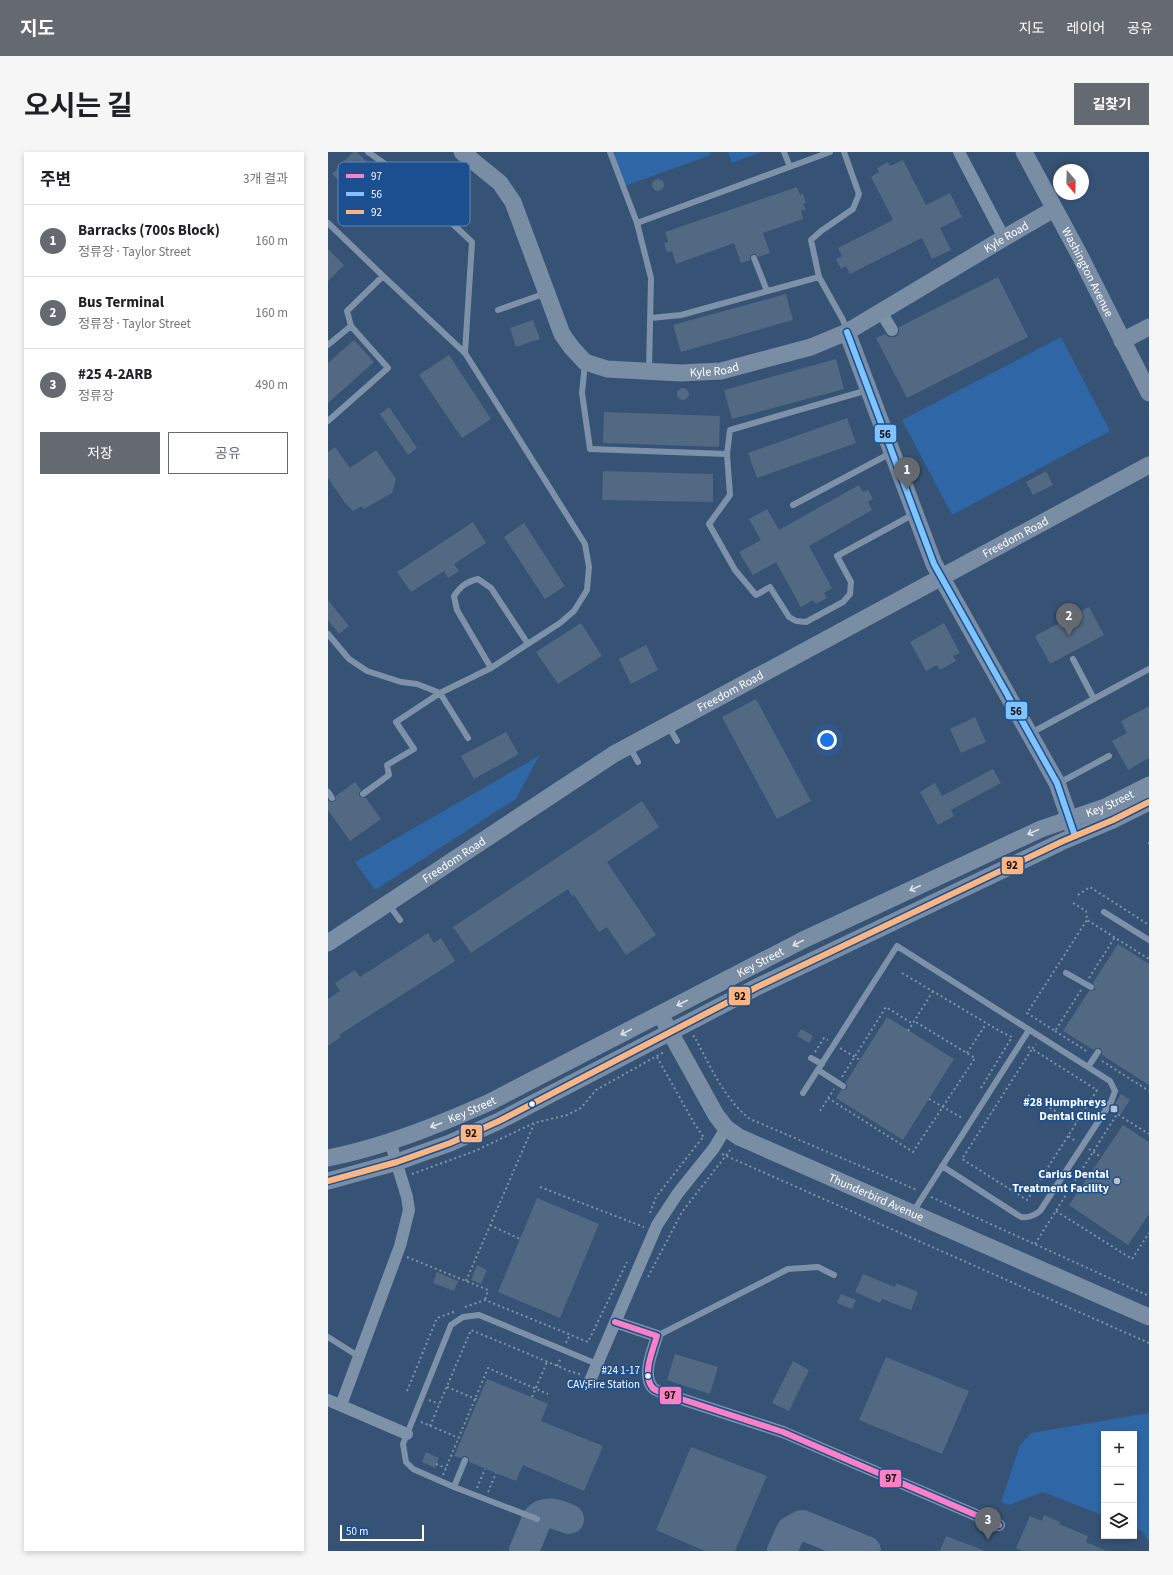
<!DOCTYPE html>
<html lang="ko">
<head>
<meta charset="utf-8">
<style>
  :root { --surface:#fff; --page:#f6f6f6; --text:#202124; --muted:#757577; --line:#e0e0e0; --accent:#656970 }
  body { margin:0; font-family:"Source Sans 3","Noto Sans KR",sans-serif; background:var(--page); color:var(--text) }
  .controls { position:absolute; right:12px; bottom:12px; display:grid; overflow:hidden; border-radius:0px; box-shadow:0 2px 6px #0003 }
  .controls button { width:36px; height:36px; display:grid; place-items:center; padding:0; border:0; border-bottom:1px solid var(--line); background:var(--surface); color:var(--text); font:20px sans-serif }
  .compass { position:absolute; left:725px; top:12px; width:36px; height:36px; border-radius:50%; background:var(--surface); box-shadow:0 2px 6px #0003; rotate:161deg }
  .scale { position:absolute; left:12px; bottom:10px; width:84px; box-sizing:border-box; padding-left:4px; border:2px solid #fff; border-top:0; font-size:11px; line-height:14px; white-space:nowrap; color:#fff; -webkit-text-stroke:3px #1b4f8f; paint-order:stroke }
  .you { position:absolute; left:499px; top:588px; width:14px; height:14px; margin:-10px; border:3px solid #fff; border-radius:50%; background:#1a73e8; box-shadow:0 0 0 6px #1a73e833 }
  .badge { display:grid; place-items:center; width:26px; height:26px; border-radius:50%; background:var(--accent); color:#fff; font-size:13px; font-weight:700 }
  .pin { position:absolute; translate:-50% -33px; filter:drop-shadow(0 1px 2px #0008) }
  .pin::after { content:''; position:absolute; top:21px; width:14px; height:12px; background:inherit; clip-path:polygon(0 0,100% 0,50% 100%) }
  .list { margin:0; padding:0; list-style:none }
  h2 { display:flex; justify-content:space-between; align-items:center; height:52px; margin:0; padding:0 16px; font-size:17px }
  h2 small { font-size:13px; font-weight:400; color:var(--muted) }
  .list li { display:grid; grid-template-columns:26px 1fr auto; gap:12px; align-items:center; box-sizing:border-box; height:72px; padding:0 16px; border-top:1px solid var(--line) }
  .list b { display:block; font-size:15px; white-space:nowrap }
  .list p { margin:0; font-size:13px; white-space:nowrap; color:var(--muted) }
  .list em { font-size:13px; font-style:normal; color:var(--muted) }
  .actions { display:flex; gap:8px; padding:12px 16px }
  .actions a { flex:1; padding:9px 0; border:1px solid var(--accent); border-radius:0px; text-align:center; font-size:14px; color:var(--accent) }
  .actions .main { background:var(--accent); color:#fff }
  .icon { flex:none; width:22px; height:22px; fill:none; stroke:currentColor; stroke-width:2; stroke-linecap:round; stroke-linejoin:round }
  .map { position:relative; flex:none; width:821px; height:1399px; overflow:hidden; border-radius:0px }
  header { display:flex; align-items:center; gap:24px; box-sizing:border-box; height:56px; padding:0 20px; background:var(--accent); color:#fff }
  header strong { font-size:19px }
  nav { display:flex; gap:22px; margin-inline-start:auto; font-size:14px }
  .intro { display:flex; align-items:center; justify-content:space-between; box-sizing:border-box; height:96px; padding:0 24px }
  h1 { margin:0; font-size:28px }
  .button { padding:10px 18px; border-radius:0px; background:var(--accent); color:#fff; font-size:14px; font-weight:700 }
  main { display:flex; gap:24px; padding:0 24px }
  aside { flex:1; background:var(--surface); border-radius:0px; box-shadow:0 2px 6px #0003 }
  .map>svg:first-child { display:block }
  .green { fill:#2f66a5 }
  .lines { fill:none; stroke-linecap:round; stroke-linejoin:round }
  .taxiway { stroke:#5a728e; stroke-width:30 }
  .building { fill:#526984 }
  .path { stroke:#7d92a8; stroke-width:2; stroke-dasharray:2 3; stroke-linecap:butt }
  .lane { stroke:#7d92a8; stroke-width:6 }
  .street { stroke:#7d92a8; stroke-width:12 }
  .secondary { stroke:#798da4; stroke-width:17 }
  .bus-1-casing { stroke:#1b4f8f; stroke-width:9 }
  .bus-2-casing { stroke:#1b4f8f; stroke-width:9 }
  .bus-3-casing { stroke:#1b4f8f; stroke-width:9 }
  .bus-1 { stroke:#ff80c5; stroke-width:6 }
  .bus-2 { stroke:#80c4ff; stroke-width:6 }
  .bus-3 { stroke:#ffb580; stroke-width:6 }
  .oneway { stroke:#dee2e8 }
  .bus-dot { fill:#fff; stroke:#1b4f8f; stroke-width:1.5 }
  .poi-dot { fill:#b9c2ce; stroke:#1b4f8f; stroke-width:1.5 }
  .labels { text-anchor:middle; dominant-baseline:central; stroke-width:3; stroke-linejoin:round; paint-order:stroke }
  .bus-label { font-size:11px; fill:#fff; stroke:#1b4f8f; text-anchor:end }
  .street-label { font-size:12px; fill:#fff; stroke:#1b4f8f }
  .poi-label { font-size:12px; font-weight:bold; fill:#fff; stroke:#1b4f8f; text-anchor:end }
  .key { fill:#1b4f8f; stroke:#5f84b1; stroke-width:1 }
  .key-label { font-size:11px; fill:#fff }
  .line-badge { stroke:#1b4f8f; stroke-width:1.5 }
  .pale-badge-label { font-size:11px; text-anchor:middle; font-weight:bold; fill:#111 }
</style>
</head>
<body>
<header>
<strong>지도</strong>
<nav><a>지도</a><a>레이어</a><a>공유</a></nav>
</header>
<div class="intro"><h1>오시는 길</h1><a class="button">길찾기</a></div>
<main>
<aside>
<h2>주변<small>3개 결과</small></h2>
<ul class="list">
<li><span class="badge">1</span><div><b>Barracks (700s Block)</b><p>정류장 · Taylor Street</p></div><em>160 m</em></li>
<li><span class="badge">2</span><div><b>Bus Terminal</b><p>정류장 · Taylor Street</p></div><em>160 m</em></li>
<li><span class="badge">3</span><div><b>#25 4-2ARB</b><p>정류장</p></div><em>490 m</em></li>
</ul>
<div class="actions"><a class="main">저장</a><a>공유</a></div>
</aside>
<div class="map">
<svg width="821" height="1399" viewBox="0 0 821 1399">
  <rect width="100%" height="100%" fill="#365274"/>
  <path class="green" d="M 282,0 L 382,0 L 383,3 L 294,35 Z
    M 400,0 L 433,0 L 404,11 Z
    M 733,185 L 782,279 L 624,363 L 574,268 Z
    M 211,604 L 188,647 L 47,738 L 27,710 Z
    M 821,1261 L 821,1390 L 814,1379 L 806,1376 L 806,1282 L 776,1282 L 776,1364 L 715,1340 L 681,1353 L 673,1350 L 692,1293 L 703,1281 Z"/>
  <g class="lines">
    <path class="taxiway" d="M 196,1399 L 209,1367 C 218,1357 230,1363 241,1367
      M 454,1399 L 463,1379 L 474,1373 L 538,1399"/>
  </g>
  <path class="building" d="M 25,0 L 29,0 L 79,49 L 56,73 L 4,22 Z
    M 575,8 L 598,53 L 622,41 L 634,65 L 612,76 L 623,98 L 604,107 L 594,86 L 522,122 L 518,114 L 513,117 L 508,107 L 514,104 L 510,96 L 565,68 L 543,25 L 551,20 L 549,16 L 560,10 L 562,14 Z
    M324 33a6 6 0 1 1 12 0a6 6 0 1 1-12 0Z
    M 469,35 L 472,43 L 475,42 L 478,51 L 475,52 L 478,57 L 473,59 L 475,67 L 435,81 L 442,101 L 430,105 L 428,102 L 425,102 L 422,104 L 422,108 L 413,111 L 406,91 L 348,112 L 344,99 L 339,100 L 336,91 L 340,90 L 337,80 Z
    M 0,97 L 16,113 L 0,129 Z
    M 670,125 L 700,185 L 579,246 L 548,186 L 557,182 L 561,185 L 568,185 L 571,181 L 571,175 Z
    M 458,142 L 465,168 L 353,200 L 345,173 Z
    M 205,168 L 212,187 L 188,195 L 182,176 Z
    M 26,188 L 46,210 L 0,251 L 0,211 Z
    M 121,203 L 163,267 L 134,286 L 91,223 Z
    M 508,207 L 516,237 L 404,267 L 396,238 Z
    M349 242a6 6 0 1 1 12 0a6 6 0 1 1-12 0Z
    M 61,255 L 89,296 L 80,303 L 52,262 Z
    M 276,260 L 392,264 L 391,295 L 275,291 Z
    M 519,266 L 528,291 L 429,326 L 420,301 Z
    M 7,295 L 22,316 L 48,298 L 68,327 L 64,341 L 36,357 L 34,354 L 25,359 L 17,351 L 0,326 L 0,300 Z
    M 275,319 L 385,322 L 385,350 L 274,348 Z
    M 718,319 L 725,333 L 705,343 L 698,330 Z
    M 531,333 L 535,340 L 540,338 L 545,347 L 540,350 L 544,358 L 481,394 L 504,436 L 496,441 L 499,446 L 488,452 L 485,448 L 473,455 L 448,410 L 425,423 L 411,400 L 433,388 L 421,367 L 439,357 L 451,378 Z
    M 145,370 L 158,391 L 126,412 L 131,419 L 120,426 L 116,419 L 83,440 L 69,420 Z
    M 196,371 L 237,434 L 217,447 L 176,385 Z
    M 0,448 L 21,474 L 11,482 L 0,468 Z
    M 761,455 L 776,483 L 722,512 L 707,484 Z
    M 253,471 L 274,504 L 230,532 L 208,500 Z
    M 616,471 L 632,501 L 625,504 L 628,509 L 612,518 L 609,513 L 598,519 L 582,490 Z
    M 318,493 L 330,518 L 303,532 L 291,507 Z
    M 428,547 L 483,649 L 449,667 L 394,565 Z
    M 821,554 L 821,606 L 800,618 L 784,589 L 799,581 L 793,569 Z
    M 647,565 L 658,590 L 633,601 L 622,577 Z
    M 178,580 L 191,602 L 146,627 L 133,604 Z
    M 665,617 L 673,631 L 623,658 L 626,664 L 610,673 L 592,640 L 607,631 L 614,644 Z
    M 27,630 L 33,638 L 31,641 L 31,644 L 34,646 L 38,646 L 53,667 L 22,689 L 0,658 L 0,649 L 4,650 L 7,649 L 8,646 L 8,644 Z
    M 314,649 L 331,675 L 279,710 L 328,783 L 298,803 L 279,775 L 271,780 L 246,743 L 244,744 L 240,737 L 143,801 L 125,775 Z
    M 100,781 L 106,791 L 113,786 L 127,809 L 11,883 L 13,885 L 0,894 L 0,847 L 12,839 L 7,831 L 27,818 L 32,825 Z
    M 790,792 L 821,812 L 821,933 L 774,903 L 774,898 L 772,896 L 768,896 L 766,898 L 735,879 L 761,839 L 763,839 L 767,838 L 767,835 L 765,831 Z
    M 559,865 L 626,907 L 575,988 L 508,946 L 513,938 L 519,937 L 519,934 L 518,930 Z
    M 473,877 L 485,884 L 481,891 L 469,884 Z
    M 793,942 L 802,948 L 792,963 L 783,958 Z
    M 795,973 L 821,990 L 821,1062 L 800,1093 L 741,1053 Z
    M 209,1046 L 271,1072 L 232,1166 L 170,1140 Z
    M 149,1113 L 159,1118 L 153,1132 L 143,1128 Z
    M 109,1120 L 130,1129 L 126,1139 L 105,1131 Z
    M 535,1122 L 567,1135 L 568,1131 L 590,1140 L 583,1158 L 554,1147 L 552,1151 L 527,1140 Z
    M 513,1142 L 528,1148 L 524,1157 L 509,1151 Z
    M 347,1202 L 390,1215 L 382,1242 L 339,1228 Z
    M 558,1205 L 641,1239 L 614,1302 L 531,1268 Z
    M 465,1209 L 481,1218 L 461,1259 L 444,1251 Z
    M 159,1227 L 220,1252 L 213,1269 L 275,1294 L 256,1339 L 195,1313 L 188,1329 L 141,1310 L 141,1306 L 138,1304 L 135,1304 L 133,1306 L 126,1304 Z
    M 363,1295 L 439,1324 L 407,1399 L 377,1399 L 328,1378 Z
    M 98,1300 L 111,1306 L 107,1316 L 94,1310 Z
    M 716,1363 L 732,1370 L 731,1372 L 760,1384 L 758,1390 L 779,1399 L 694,1399 L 688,1396 L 702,1364 L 714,1369 Z
    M 618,1384 L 655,1398 L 655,1399 L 612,1399 Z"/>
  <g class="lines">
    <path class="path" d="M 820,691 L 821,691
      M 750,743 L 762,735 L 821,773
      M 745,751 L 758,759 L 759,768 L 821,807
      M 574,821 L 675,881 L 684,885 L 653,936
      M 761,826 L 787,785
      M 753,838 L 727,879 L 699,861 L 759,768
      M 580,879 L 605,839
      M 727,879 L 760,900
      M 365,885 L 366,884 C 382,913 395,946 422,967 L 589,1038
      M 700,895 L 704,897 L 708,892
      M 512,896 L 532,908
      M 487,900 L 496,886 L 500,888
      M 639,901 L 658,872
      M 329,905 L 366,971 L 377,987
      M 774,909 L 821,939
      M 514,925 L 558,855 L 585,872
      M 700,943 L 748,971
      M 500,946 L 585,1000 L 647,906 L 586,869
      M 601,947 L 634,966
      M 492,959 L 506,937
      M 740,984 L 699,1048 L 634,1007 L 704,897 L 769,938 L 740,984 L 749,990
      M 761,997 L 773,1005
      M 394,1002 L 821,1191
      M 84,1022 L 147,999 L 206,971 L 239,963 L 253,956 L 268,938 L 336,900
      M 212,1035 L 316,1075
      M 603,1045 L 821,1144
      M 728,1059 L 804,1107 L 821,1081
      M 322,1061 L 328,1045 L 375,985
      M 162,1073 L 192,1087
      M 707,1092 L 789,962 L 821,982
      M 79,1105 L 160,1138 L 157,1148
      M 320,1125 L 354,1060 L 403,997
      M 138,1129 L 206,972
      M 137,1155 L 157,1148 L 260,1190 L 299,1110
      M 238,1191 L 242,1183
      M 229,1214 L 233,1206
      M 119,1235 L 150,1248
      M 79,1239 L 109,1166 L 128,1159
      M 204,1245 L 219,1210
      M 101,1248 L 111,1252
      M 93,1270 L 131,1286
      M 102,1274 L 143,1178 L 244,1220 L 252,1222
      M 108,1312 L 118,1316
      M 115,1323 L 160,1216 L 220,1242
      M 149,1336 L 157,1317
      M 160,1340 L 168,1321"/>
    <path class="lane" d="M 40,0 L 70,21 L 144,90 L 137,201
      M 282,0 L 309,71 L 323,126 L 321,218
      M 456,0 L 462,15
      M 516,0 L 531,42 L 525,57 L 493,79 L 483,88 L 491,125 L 515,168 L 519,178
      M 0,71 L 55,124 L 137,201 L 257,392 L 261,415 L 259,438 L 246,459 L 232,471 L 163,516 L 112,541 L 89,532 L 73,530 L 39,519 L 21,507 L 0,482
      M 309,71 L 502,0
      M 426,106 L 439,139
      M 170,158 L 218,141
      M 323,166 L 353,163 L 491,125
      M 0,193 L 23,174 L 19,159 L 55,124
      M 257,211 L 254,241 L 262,297 L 399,302 L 402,278 L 540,238
      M 0,269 L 60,216 L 23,174
      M 399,302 L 402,343 L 381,372 L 407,418 L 428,443 L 442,435 L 461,465 L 468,469 L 478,470 L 515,450 L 522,442 L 523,430 L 509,404 L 586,362
      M 465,353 L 563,301
      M 745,507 L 766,547
      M 163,516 L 129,458 L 126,444 C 133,434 138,430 150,427 L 163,436 L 200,492
      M 340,573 L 349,589
      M 703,581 L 821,517
      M 301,594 L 310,610
      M 731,631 L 781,604
      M 0,640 L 4,646
      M 35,642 L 61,623 L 59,613 L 86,597 L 68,570 L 112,541 L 140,586
      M 61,753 L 72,768
      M 776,760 L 821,788
      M 738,821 L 763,835
      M 483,906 L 494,912
      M 760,915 L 770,900
      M 490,918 L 515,934
      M 475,941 L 569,794 L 782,929 L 787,939 L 783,950 L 712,1059 C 706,1064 701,1066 693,1065 L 614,1014
      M 585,1060 L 701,878
      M 329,1184 L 460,1117 L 490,1115 L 506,1123
      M 0,1185 L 30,1204
      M 126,1335 L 137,1308
      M 209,1367 L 126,1335 L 85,1317 L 78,1310 L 75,1292 L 123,1173 L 135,1165 L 151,1163 L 269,1212"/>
    <path class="street" d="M 631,0 L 676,86
      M 553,160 L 564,178
      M 287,1170 L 329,1184 C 325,1198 314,1222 324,1235 C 326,1238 332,1240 335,1241 L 455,1280 L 671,1373
      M 261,1231 L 329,1073 L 350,1041 L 386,996 L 398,976
      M 0,1248 L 79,1282
      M 13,1253 L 72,1094 L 81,1058 L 79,1045 L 62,989"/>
    <g class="secondary">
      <path id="s1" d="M 134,0 L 172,31 L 185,50 L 234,182 L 244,196 L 257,210 L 279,217 L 352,221 L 393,219 L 483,195 L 519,180 L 676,86 L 726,57"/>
      <path id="s2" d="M 696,0 L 751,102 L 821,241"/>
      <path d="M 519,180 L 606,412 L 729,631 L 745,677"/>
      <path d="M 794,189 L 821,175"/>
      <path id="s3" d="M 0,791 L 286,602 L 821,313"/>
      <path id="s4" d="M 337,871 L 388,963 L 398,976 L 411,985 L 821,1165"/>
      <path id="s5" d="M 0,1006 C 56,995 110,973 162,950 L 475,788 L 713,677 L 777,655 L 821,633"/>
      <path d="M 0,1029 L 69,1010 L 122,991 L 171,969 L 429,835 L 733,690 L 785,668 L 821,650"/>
    </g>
    <g class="bus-1-casing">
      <path id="bus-1" d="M 287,1170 L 329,1184 C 325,1198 314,1222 324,1235 C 326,1238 332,1240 335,1241 L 455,1280 L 671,1373"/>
    </g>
    <g class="bus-2-casing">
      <path id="bus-2" d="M 519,180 L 606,412 L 729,631 L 747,684"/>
    </g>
    <g class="bus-3-casing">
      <path id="bus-3" d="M 0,1029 L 69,1010 L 122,991 L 171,969 L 429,835 L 733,690 L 785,668 L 821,650"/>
    </g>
    <use href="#bus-1" class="bus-1"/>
    <use href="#bus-2" class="bus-2"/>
    <use href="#bus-3" class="bus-3"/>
  </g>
  <defs><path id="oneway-shaft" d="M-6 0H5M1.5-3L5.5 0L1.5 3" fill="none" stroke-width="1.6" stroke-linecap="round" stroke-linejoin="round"/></defs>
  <g class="oneway">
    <use href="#oneway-shaft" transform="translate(705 680) rotate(155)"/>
    <use href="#oneway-shaft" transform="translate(587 736) rotate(155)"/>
    <use href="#oneway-shaft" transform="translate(470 791) rotate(153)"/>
    <use href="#oneway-shaft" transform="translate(354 851) rotate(153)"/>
    <use href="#oneway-shaft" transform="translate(298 880) rotate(152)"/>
    <use href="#oneway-shaft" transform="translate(108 973) rotate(160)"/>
  </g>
  <g class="bus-dot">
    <circle cx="204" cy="952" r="3.5"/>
    <circle cx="320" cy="1224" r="3.5"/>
  </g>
  <g class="poi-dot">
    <rect x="782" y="953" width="8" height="8" rx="2"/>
    <circle cx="789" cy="1029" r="4"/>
  </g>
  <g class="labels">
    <g class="bus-label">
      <text x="312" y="1218">#24 1-17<tspan x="312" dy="14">CAV;Fire Station</tspan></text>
    </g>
    <g class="street-label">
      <text stroke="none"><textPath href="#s1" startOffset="704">Kyle Road</textPath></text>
      <text stroke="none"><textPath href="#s2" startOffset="136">Washington Avenue</textPath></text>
      <text stroke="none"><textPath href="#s1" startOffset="380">Kyle Road</textPath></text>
      <text stroke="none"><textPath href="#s3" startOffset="799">Freedom Road</textPath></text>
      <text stroke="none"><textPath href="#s3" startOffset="475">Freedom Road</textPath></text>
      <text stroke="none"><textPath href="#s5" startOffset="860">Key Street</textPath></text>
      <text stroke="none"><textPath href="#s3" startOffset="151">Freedom Road</textPath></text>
      <text stroke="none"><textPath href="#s5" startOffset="476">Key Street</textPath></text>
      <text stroke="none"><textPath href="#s5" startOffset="152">Key Street</textPath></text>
      <text stroke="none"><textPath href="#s4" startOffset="287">Thunderbird Avenue</textPath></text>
    </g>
    <g class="poi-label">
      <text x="778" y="950">#28 Humphreys<tspan x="778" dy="14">Dental Clinic</tspan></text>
      <text x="781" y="1022">Carius Dental<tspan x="781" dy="14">Treatment Facility</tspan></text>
    </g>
  </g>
  <rect x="10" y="10" width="132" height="64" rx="6" class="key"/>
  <rect x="18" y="22" width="18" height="4" fill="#ff80c5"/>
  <rect x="18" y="40" width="18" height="4" fill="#80c4ff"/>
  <rect x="18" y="58" width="18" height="4" fill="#ffb580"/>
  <g class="key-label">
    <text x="43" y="28">97</text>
    <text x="43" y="46">56</text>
    <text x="43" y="64">92</text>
  </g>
  <g class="line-badge">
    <rect x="546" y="272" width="23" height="19" rx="4" fill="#80c4ff"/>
    <rect x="677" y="549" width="23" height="19" rx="4" fill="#80c4ff"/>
    <rect x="673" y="704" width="23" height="19" rx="4" fill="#ffb580"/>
    <rect x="400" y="834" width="23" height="20" rx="4" fill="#ffb580"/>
    <rect x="132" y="972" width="23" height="19" rx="4" fill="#ffb580"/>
    <rect x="331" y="1234" width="23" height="19" rx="4" fill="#ff80c5"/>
    <rect x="551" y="1317" width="23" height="19" rx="4" fill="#ff80c5"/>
  </g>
  <g class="pale-badge-label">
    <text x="557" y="286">56</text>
    <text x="688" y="563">56</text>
    <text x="684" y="717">92</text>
    <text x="412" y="848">92</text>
    <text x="143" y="985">92</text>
    <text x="342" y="1247">97</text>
    <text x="563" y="1330">97</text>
  </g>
</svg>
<div class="controls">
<button>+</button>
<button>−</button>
<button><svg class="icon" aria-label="layers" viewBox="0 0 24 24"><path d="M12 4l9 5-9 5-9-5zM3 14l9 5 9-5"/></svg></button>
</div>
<svg class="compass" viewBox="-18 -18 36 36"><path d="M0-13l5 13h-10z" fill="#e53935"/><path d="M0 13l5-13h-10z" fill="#757577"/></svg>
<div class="scale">50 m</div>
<div class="you"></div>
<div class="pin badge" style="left:579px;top:338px">1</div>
<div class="pin badge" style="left:741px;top:484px">2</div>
<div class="pin badge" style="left:660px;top:1388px">3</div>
</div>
</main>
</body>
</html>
